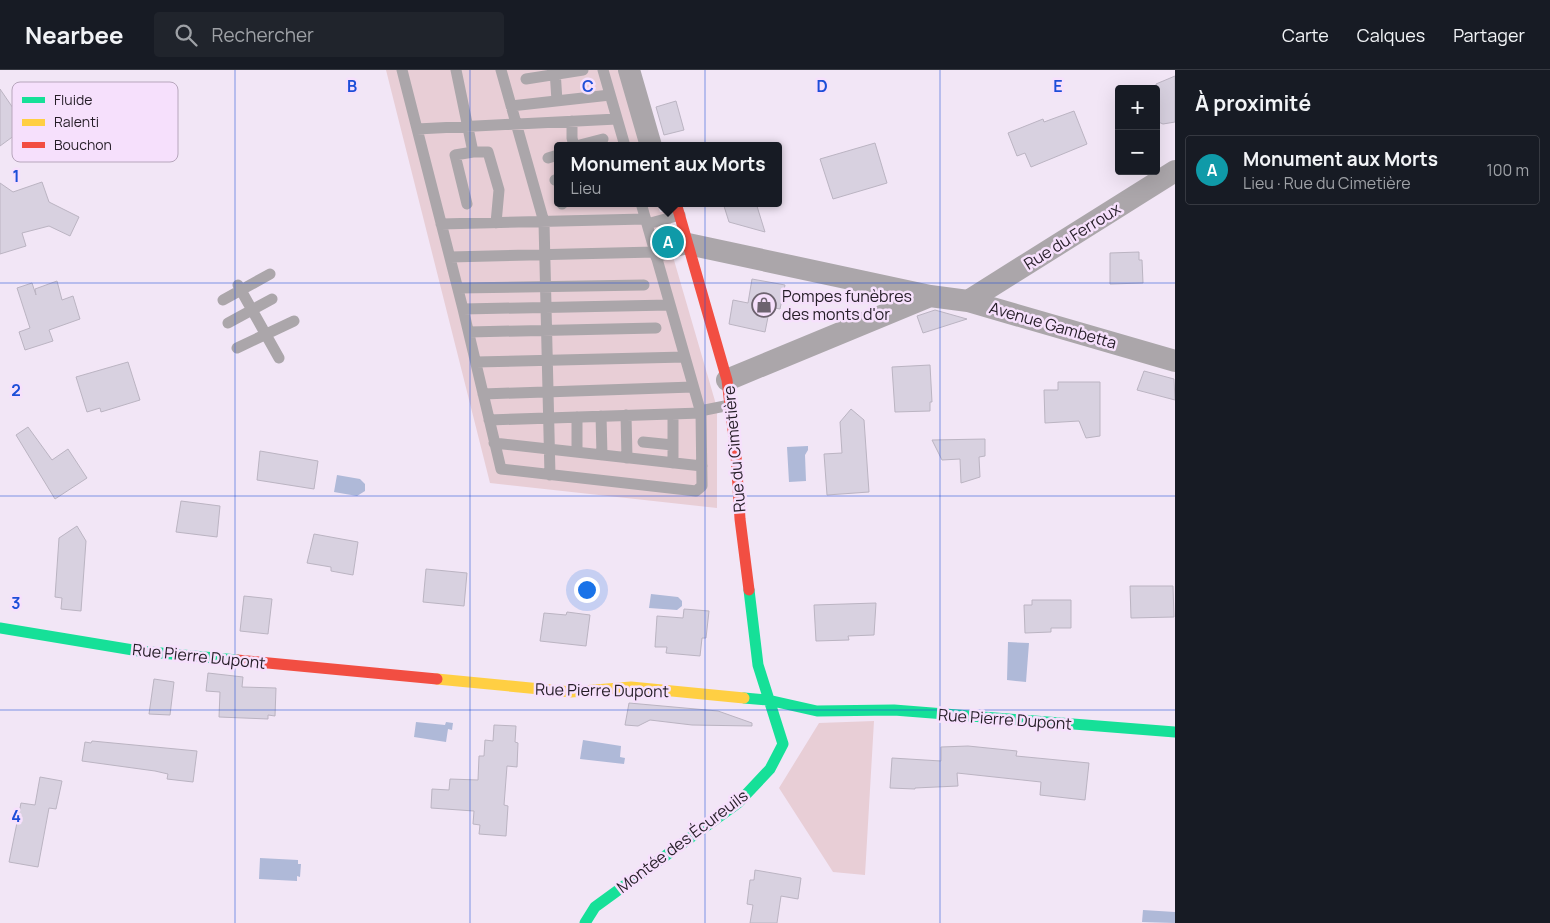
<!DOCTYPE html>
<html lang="fr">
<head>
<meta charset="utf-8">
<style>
  :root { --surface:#171b24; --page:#20242c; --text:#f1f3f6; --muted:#9ea1a6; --line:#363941; --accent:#0f766e }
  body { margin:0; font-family:Manrope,sans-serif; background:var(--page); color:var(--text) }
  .controls { position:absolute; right:15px; top:15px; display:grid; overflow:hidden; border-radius:5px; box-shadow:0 5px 20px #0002 }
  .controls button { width:45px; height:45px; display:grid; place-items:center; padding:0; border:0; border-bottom:1px solid var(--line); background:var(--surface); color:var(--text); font:25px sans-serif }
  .you { position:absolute; left:586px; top:519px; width:18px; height:18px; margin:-12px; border:4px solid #fff; border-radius:50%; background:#1a73e8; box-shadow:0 0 0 8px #1a73e833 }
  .badge { display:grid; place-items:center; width:32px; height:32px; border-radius:50%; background:var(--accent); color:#fff; font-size:16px; font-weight:700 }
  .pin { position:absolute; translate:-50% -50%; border:2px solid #fff; box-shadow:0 1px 5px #0006 }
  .popup { position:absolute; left:554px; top:72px; width:228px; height:65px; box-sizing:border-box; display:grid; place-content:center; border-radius:5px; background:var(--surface); filter:drop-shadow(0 1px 4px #0005); font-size:16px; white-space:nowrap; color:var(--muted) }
  .popup b { font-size:19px; color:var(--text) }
  .popup::after { content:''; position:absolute; left:50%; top:100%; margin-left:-10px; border:10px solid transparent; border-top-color:var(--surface) }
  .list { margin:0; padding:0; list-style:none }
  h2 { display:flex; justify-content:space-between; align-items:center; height:65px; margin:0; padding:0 20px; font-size:21px }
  h2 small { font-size:16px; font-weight:400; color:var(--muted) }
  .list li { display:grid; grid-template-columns:32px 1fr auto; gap:15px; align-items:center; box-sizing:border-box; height:70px; margin:0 10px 10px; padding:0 10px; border:1px solid var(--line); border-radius:5px }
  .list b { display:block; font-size:19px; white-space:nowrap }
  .list p { margin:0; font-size:16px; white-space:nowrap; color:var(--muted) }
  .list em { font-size:16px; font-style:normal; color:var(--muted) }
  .icon { flex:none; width:28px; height:28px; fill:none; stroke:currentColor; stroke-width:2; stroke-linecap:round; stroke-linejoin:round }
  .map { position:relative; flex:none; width:1175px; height:853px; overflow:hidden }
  header { display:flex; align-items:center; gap:30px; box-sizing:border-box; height:70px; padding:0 25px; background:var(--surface); border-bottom:1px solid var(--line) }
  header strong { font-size:24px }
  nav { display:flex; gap:28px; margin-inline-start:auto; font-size:18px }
  .search { width:350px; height:45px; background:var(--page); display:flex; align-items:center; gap:12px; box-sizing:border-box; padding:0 18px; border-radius:5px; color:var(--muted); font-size:19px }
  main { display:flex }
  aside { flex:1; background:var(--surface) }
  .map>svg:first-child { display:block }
  .green { fill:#e8ced6 }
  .water { fill:#afb9d8 }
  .building { fill:#d8d1e0; stroke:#bbb4c2 }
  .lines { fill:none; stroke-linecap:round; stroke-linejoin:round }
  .lane { stroke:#aba6aa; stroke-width:11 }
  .street { stroke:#aba6aa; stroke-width:22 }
  .fast { stroke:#16e098; stroke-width:11 }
  .slow { stroke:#ffcf43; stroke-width:11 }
  .jam { stroke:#f24e42; stroke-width:11 }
  .grid { fill:none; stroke:#1d4ed8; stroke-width:1; stroke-opacity:0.55 }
  .labels { text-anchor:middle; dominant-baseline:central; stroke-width:5; stroke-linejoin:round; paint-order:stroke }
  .street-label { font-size:16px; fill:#251d27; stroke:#f6e0fc }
  .poi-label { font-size:16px; fill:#251d27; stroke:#f6e0fc; text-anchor:start }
  .key { fill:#f6e0fc; stroke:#b7a6bc; stroke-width:1 }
  .key-label { font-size:14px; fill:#251d27 }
  .grid-label { font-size:16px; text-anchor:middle; font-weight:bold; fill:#1d4ed8; stroke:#f6e0fc; stroke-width:5; stroke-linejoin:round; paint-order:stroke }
</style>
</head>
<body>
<header>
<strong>Nearbee</strong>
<div class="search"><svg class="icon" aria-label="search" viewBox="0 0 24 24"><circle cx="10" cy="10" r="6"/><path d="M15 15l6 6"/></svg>Rechercher</div>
<nav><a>Carte</a><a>Calques</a><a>Partager</a></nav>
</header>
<main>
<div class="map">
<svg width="1175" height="853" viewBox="0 0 1175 853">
  <rect width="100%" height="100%" fill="#f2e6f6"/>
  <path class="green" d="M 386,0 L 619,0 L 641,76 L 558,76 L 558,133 L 657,133 L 660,142 L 668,141 L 671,154 L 669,161 L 669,173 L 715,331 L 717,344 L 717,438 L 490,413 Z
    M 874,651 L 865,805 L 833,802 L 779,718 L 819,653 Z"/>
  <path class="water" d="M 808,376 L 808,380 L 805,385 L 806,411 L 789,412 L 787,377 Z
    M 337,405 L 360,409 L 365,414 L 365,421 L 357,426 L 334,422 Z
    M 651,524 L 678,527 L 682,531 L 682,536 L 677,540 L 649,538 Z
    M 1008,572 L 1029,573 L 1026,612 L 1007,610 Z
    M 416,652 L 445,655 L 446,652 L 453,653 L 452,660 L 448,659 L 446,672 L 414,667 Z
    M 583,670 L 621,676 L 620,687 L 625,688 L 624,694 L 580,689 Z
    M 260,788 L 298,790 L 298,794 L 301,794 L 300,807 L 297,806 L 297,811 L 259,809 Z
    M 1143,840 L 1175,842 L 1175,853 L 1142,852 Z"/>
  <path class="building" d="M 1175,6 L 1175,52 L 1163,54 L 1156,51 L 1156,14 Z
    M 0,19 L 26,57 L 0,76 Z
    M 676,31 L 684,60 L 664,65 L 656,37 Z
    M 1074,41 L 1087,74 L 1031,97 L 1025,83 L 1017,86 L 1008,63 L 1043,49 L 1044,52 Z
    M 875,73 L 887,113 L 833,129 L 820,89 Z
    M 42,112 L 49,132 L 79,147 L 70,166 L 49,156 L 22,163 L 26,176 L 0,184 L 0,113 L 13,122 Z
    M 723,133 L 756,133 L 765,162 L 729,152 Z
    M 1139,182 L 1139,190 L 1142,190 L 1143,213 L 1110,214 L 1110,183 Z
    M 752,209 L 785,215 L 780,239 L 770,237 L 765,262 L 729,254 L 733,230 L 748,233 Z
    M 57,211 L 62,230 L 73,226 L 80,249 L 49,260 L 53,271 L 25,280 L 19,262 L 30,258 L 17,218 L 32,213 L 36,225 L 35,219 Z
    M 935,240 L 967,249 L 923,263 L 917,246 Z
    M 128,292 L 140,330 L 101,342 L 100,338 L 87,342 L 76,307 Z
    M 930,295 L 932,332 L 930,332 L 930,341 L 895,342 L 892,297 Z
    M 1144,301 L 1174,309 L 1175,330 L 1137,320 Z
    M 1058,312 L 1100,312 L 1100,366 L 1086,368 L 1079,351 L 1045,353 L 1044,320 L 1058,320 Z
    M 851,339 L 864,350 L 869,422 L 827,425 L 824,384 L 842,383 L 840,352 Z
    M 28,357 L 52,390 L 68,379 L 87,408 L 55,429 L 16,365 Z
    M 985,369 L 985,386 L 979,387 L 980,407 L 961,413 L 960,389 L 942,390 L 932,370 Z
    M 260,381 L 318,391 L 314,419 L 257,410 Z
    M 181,431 L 220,436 L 217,467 L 176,462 Z
    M 77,456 L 86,471 L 81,541 L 61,539 L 62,528 L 55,527 L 59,468 Z
    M 314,464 L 358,472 L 353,505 L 331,501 L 331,497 L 307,493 Z
    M 426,499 L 467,503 L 464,536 L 423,532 Z
    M 1130,516 L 1173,516 L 1174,547 L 1131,548 Z
    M 244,526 L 272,529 L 268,564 L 240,561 Z
    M 1032,530 L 1071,530 L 1071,558 L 1051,558 L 1051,562 L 1025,563 L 1024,535 L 1032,535 Z
    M 876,533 L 874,565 L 848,566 L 849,570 L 816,571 L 814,535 Z
    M 684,539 L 709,541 L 706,568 L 702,568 L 700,586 L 666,583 L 667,577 L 655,577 L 657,546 L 683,548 Z
    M 567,542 L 590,545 L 586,576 L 540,571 L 544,543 L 566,545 Z
    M 208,603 L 243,607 L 242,617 L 276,618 L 275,646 L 268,645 L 268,649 L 219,647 L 220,622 L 206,621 Z
    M 154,609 L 174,612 L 170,645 L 149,644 Z
    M 629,633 L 718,641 L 752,653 L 752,656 L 692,655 L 650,650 L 638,656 L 625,655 Z
    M 494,655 L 516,656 L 515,672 L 518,673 L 517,697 L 507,696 L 504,735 L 508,736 L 506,766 L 479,764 L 480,755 L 473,754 L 474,741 L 431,738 L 432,719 L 449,720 L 450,709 L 478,710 L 479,686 L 484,686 L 485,670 L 493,671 Z
    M 92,671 L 197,681 L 193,712 L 167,709 L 168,704 L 155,701 L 82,691 L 85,672 L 91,673 Z
    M 968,676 L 1017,681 L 1016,686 L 1089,693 L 1085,730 L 1040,725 L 1041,712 L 957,703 L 958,716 L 915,718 L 915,719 L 890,718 L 892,688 L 941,691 L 941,677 Z
    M 40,707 L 62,711 L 56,739 L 49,738 L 38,797 L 9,792 L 21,733 L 35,735 Z
    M 755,800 L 801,808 L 798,829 L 781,826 L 777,853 L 750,853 L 753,835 L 747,834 L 750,810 L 754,810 Z"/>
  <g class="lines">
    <path class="lane" d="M 402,0 L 463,239 L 501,399 L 696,421 L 702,416 L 701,343 L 641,133
      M 456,0 L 473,82 L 488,82 L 499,120 L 496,153
      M 501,0 L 544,152 L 550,405
      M 555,0 L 557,31
      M 603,0 L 625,76
      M 526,9 L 583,0
      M 511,36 L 610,25
      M 572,51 L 572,68 L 574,76
      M 417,59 L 617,49
      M 576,76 L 603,69
      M 548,88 L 558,85
      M 555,110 L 558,109
      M 467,134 L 455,85 L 473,82
      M 562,134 L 563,133
      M 441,154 L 645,149
      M 647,154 L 680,145
      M 450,187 L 655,182
      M 656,187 L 689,178
      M 238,215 L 279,288
      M 458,218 L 644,215
      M 223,230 L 270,204
      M 463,239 L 670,235
      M 228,253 L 272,229
      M 469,262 L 656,258
      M 237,278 L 294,251
      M 476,292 L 685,287
      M 483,324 L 693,317
      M 700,341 L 730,335
      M 626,345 L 627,388
      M 601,346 L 602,385
      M 577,347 L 577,382
      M 489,350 L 701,343
      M 643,372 L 673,375
      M 494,373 L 702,396
      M 673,393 L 673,344"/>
    <path class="street" d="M 629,0 L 651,76
      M 688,174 L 930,226 L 968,231 L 1175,291
      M 968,231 L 1175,101
      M 727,310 L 930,226"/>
    <path class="fast" d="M 0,558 L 139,581 L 237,590
      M 744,628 L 768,630 L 817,641 L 894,640 L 1175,662
      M 585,853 L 595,837 L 738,733 L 770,699 L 783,674 L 758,595 L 749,520"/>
    <path class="slow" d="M 437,609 L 571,622 L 631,617 L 744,628"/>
    <path class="jam" d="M 676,133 L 727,310 L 736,385 L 740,449 L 749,520
      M 237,590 L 437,609"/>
  </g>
  <path class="grid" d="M 235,0 L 235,853M 470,0 L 470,853M 705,0 L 705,853M 940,0 L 940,853M 0,213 L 1175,213M 0,426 L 1175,426M 0,640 L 1175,640"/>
  <defs>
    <g id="shop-ring" transform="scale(1.25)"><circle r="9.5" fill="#f6e0fc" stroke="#6d636f" stroke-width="1.5"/><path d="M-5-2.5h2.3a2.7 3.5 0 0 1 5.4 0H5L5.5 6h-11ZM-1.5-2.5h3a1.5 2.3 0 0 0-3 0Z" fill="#6d636f"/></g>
  </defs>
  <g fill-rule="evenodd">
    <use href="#shop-ring" x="764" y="235"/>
  </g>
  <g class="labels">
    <g class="street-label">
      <text transform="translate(1072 166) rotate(-32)">Rue du Ferroux</text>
      <text transform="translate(1053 255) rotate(16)">Avenue Gambetta</text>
      <text transform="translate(734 379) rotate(-95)">Rue du Cimetière</text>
      <text transform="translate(199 586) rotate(6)">Rue Pierre Dupont</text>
      <text transform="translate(602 620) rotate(1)">Rue Pierre Dupont</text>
      <text transform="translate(1005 649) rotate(4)">Rue Pierre Dupont</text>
      <text transform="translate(682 771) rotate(-37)">Montée des Écureuils</text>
    </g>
    <g class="poi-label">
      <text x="782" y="226">Pompes funèbres<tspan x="782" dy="18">des monts d'or</tspan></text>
    </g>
  </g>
  <rect x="12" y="12" width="166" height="80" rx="8" class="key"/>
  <rect x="22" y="27" width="23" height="6" fill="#16e098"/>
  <rect x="22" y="49" width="23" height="7" fill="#ffcf43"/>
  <rect x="22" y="72" width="23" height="6" fill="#f24e42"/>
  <g class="key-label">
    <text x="54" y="35">Fluide</text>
    <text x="54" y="57">Ralenti</text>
    <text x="54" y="80">Bouchon</text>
  </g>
  <g class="grid-label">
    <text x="352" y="22">B</text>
    <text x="588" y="22">C</text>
    <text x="822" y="22">D</text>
    <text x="1058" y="22">E</text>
    <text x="16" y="112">1</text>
    <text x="16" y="326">2</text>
    <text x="16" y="539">3</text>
    <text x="16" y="752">4</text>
  </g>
</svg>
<div class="controls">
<button>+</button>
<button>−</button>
</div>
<div class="you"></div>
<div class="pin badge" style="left:668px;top:172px;background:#0f9aa8">A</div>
<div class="popup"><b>Monument aux Morts</b>Lieu</div>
</div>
<aside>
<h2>À proximité<small></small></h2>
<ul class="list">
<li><span class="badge" style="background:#0f9aa8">A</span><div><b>Monument aux Morts</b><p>Lieu · Rue du Cimetière</p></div><em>100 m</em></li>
</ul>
</aside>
</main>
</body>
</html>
